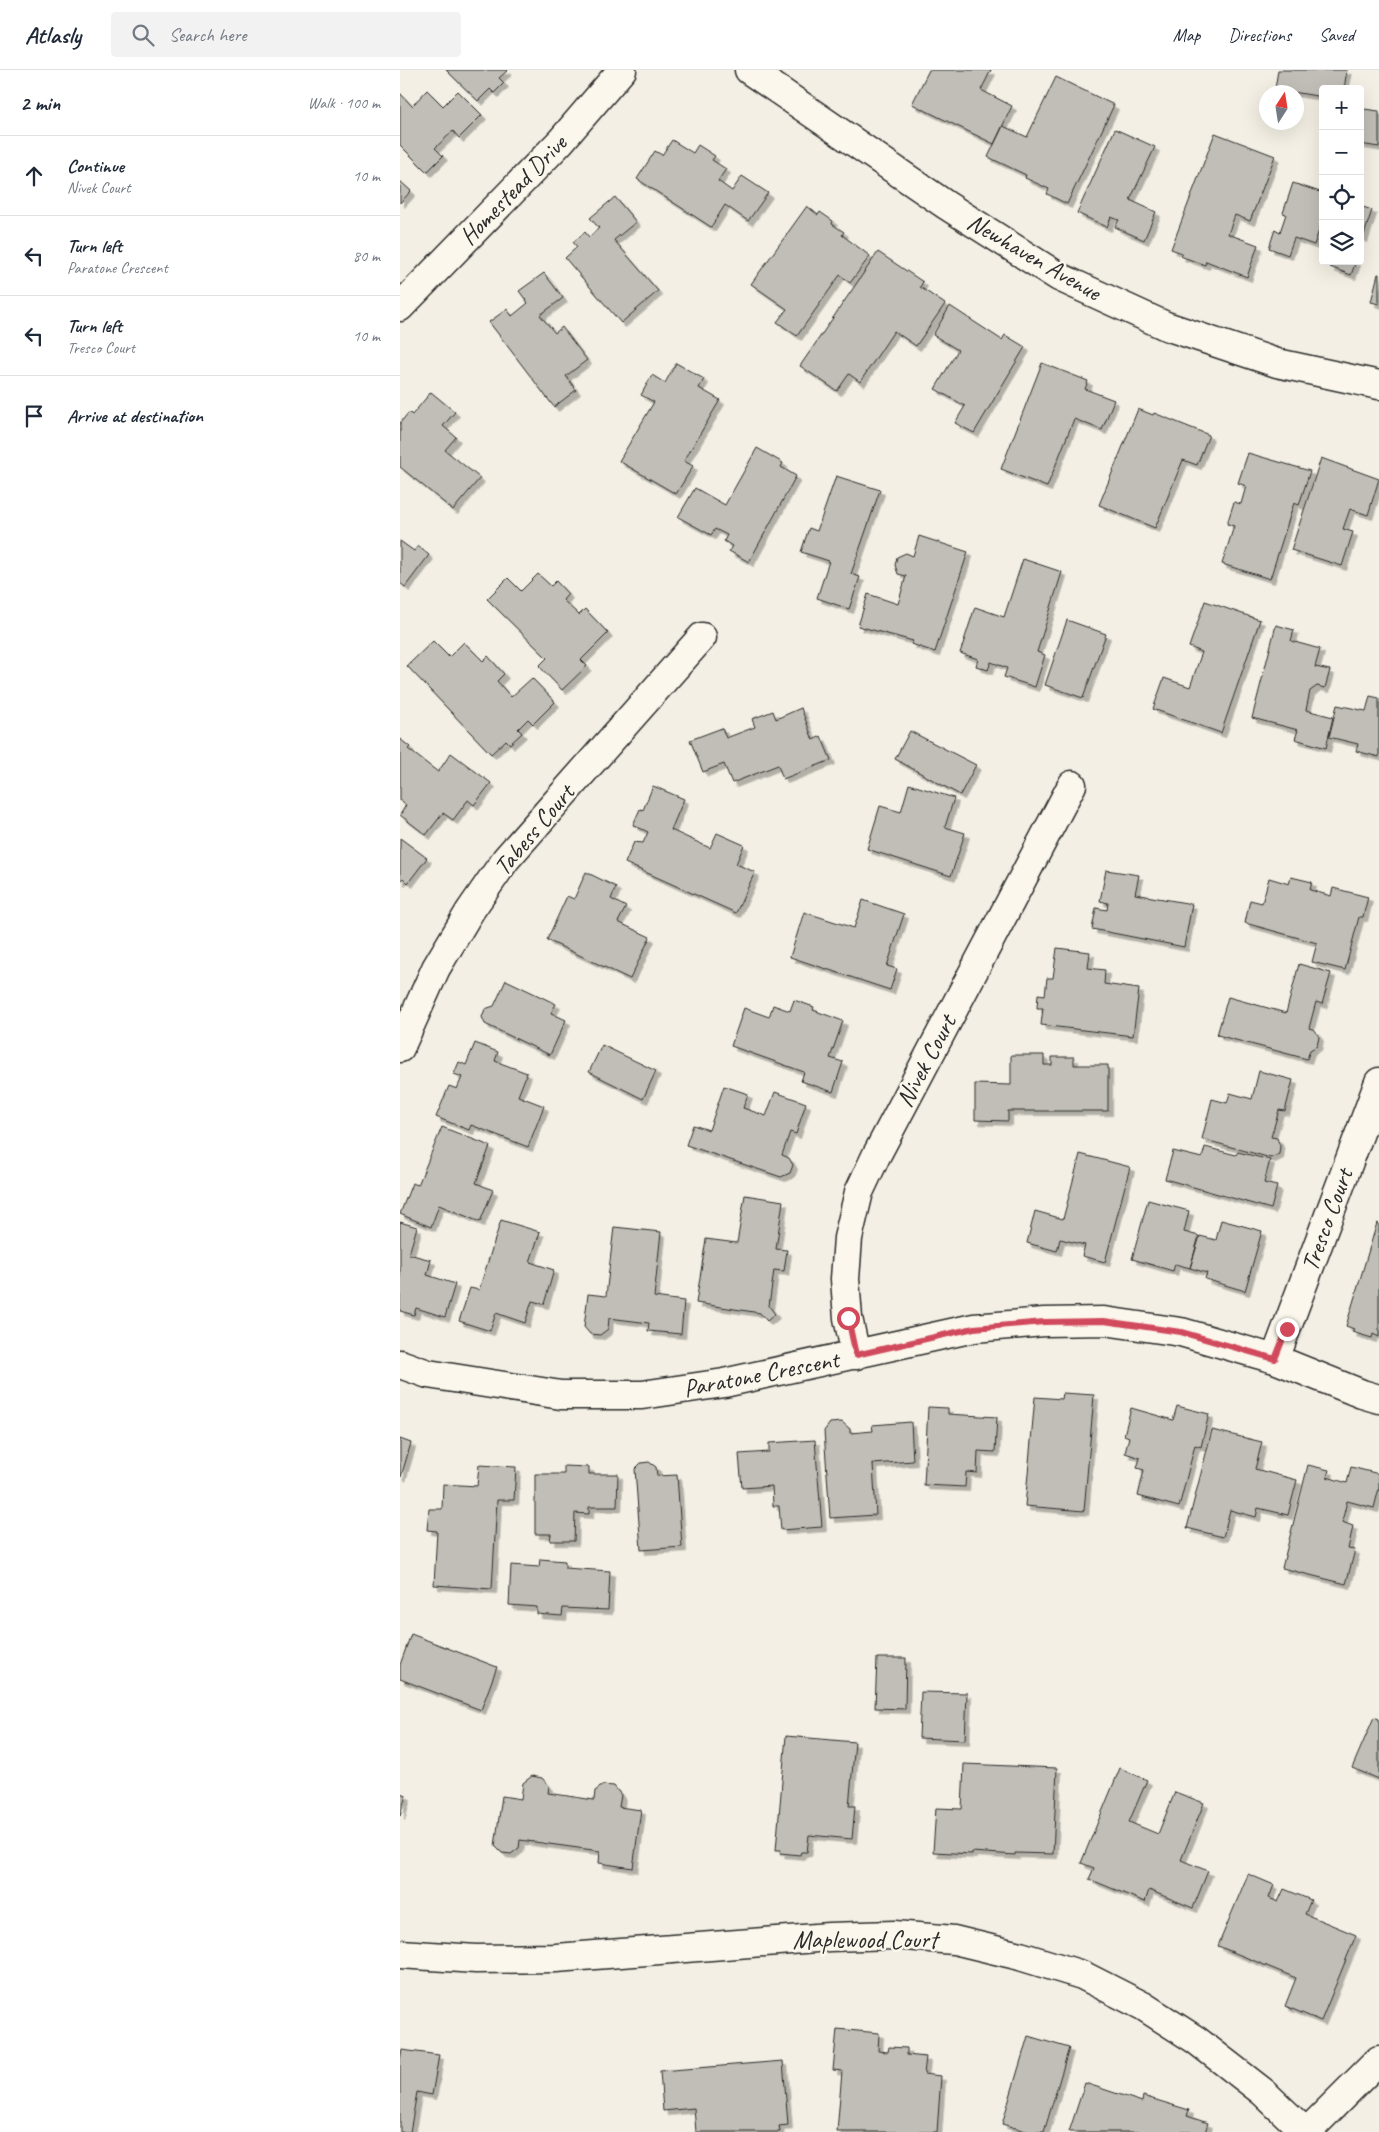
<!DOCTYPE html>
<html lang="en">
<head>
<meta charset="utf-8">
<style>
  :root { --surface:#fff; --page:#f2f2f3; --text:#1f2937; --muted:#747a83; --line:#e0e1e3 }
  body { margin:0; font-family:Caveat,sans-serif; background:var(--page); color:var(--text) }
  .controls { position:absolute; right:15px; top:15px; display:grid; overflow:hidden; border-radius:5px; box-shadow:0 5px 20px #0002 }
  .controls button { width:45px; height:45px; display:grid; place-items:center; padding:0; border:0; border-bottom:1px solid var(--line); background:var(--surface); color:var(--text); font:25px sans-serif }
  .compass { position:absolute; left:859px; top:15px; width:45px; height:45px; border-radius:50%; background:var(--surface); box-shadow:0 5px 20px #0002; rotate:12deg }
  .stop { position:absolute; width:15px; height:15px; margin:-11px; border:4px solid #d1495b; border-radius:50%; background:#fff }
  .stop.end { background:#d1495b; border-color:#fff; box-shadow:0 1px 5px #0008 }
  .list { margin:0; padding:0; list-style:none }
  h2 { display:flex; justify-content:space-between; align-items:center; height:65px; margin:0; padding:0 20px; font-size:21px }
  h2 small { font-size:16px; font-weight:400; color:var(--muted) }
  .list li { display:grid; grid-template-columns:32px 1fr auto; gap:15px; align-items:center; box-sizing:border-box; height:80px; padding:0 20px; border-top:1px solid var(--line) }
  .list b { display:block; font-size:19px; white-space:nowrap }
  .list p { margin:0; font-size:16px; white-space:nowrap; color:var(--muted) }
  .list em { font-size:16px; font-style:normal; color:var(--muted) }
  .icon { flex:none; width:28px; height:28px; fill:none; stroke:currentColor; stroke-width:2; stroke-linecap:round; stroke-linejoin:round }
  .map { position:relative; flex:none; width:979px; height:2062px; overflow:hidden }
  header { display:flex; align-items:center; gap:30px; box-sizing:border-box; height:70px; padding:0 25px; background:var(--surface); border-bottom:1px solid var(--line) }
  header strong { font-size:24px }
  nav { display:flex; gap:28px; margin-inline-start:auto; font-size:18px }
  .search { width:350px; height:45px; background:var(--page); display:flex; align-items:center; gap:12px; box-sizing:border-box; padding:0 18px; border-radius:5px; color:var(--muted); font-size:19px }
  main { display:flex }
  aside { flex:1; background:var(--surface) }
  .map>svg:first-child { display:block }
  .building { fill:#c0beb6; stroke:#2b2b2b; filter:url(#shadow) }
  .lines { fill:none; stroke-linecap:round; stroke-linejoin:round }
  .minor-casing { stroke:#2b2b2b; stroke-width:31 }
  .tertiary-casing { stroke:#2b2b2b; stroke-width:31 }
  .minor { stroke:#fbf7ec; stroke-width:28 }
  .tertiary { stroke:#fbf7ec; stroke-width:28 }
  .route { stroke:#d1495b; stroke-width:6 }
  .labels { text-anchor:middle; dominant-baseline:central; stroke-width:5; stroke-linejoin:round; paint-order:stroke }
  .street-label { font-size:25px; fill:#2b2b2b; stroke:#fbf7ec }
</style>
</head>
<body>
<header>
<strong>Atlasly</strong>
<div class="search"><svg class="icon" aria-label="search" viewBox="0 0 24 24"><circle cx="10" cy="10" r="6"/><path d="M15 15l6 6"/></svg>Search here</div>
<nav><a>Map</a><a>Directions</a><a>Saved</a></nav>
</header>
<main>
<aside>
<h2>2 min<small>Walk · 100 m</small></h2>
<ul class="list">
<li><svg class="icon" aria-label="ahead" viewBox="0 0 24 24"><path d="M12 20V5M6 11l6-6 6 6"/></svg><div><b>Continue</b><p>Nivek Court</p></div><em>10 m</em></li>
<li><svg class="icon" aria-label="left" viewBox="0 0 24 24"><path d="M17 20v-9H6M10 6l-5 5 5 5"/></svg><div><b>Turn left</b><p>Paratone Crescent</p></div><em>80 m</em></li>
<li><svg class="icon" aria-label="left" viewBox="0 0 24 24"><path d="M17 20v-9H6M10 6l-5 5 5 5"/></svg><div><b>Turn left</b><p>Tresco Court</p></div><em>10 m</em></li>
<li><svg class="icon" aria-label="arrive" viewBox="0 0 24 24"><path d="M6 21V4h12l-3 4 3 4H6"/></svg><div><b>Arrive at destination</b></div></li>
</ul>
</aside>
<div class="map">
<svg width="979" height="2062" viewBox="0 0 979 2062">
  <defs>
    <filter id="shadow"><feDropShadow dx="4.5" dy="4.5" stdDeviation="0" flood-color="#0004"/></filter>
  </defs>
  <rect width="100%" height="100%" fill="#f3efe4"/>
  <filter id="ink" filterUnits="userSpaceOnUse"><feTurbulence type="fractalNoise" baseFrequency=".02" numOctaves="2"/><feDisplacementMap in="SourceGraphic" scale="10" xChannelSelector="R" yChannelSelector="G"/><feConvolveMatrix kernelMatrix="1 2 1 2 8 2 1 2 1" color-interpolation-filters="sRGB"/></filter>
  <g filter="url(#ink)">
    <path class="building" d="M 46,0 L 108,0 L 99,8 L 104,13 L 94,23 L 90,19 L 78,31 Z
      M 529,0 L 591,0 L 581,20 L 612,36 L 594,74 L 512,34 Z
      M 878,0 L 947,0 L 944,19 L 923,19 L 923,27 L 875,19 Z
      M 656,7 L 714,35 L 667,134 L 647,124 L 649,119 L 625,108 L 626,105 L 588,87 L 603,56 L 627,67 Z
      M 27,20 L 43,36 L 58,21 L 82,45 L 59,68 L 53,61 L 35,78 L 43,86 L 27,102 L 0,75 L 0,23 L 12,36 Z
      M 964,39 L 979,41 L 979,77 L 960,74 Z
      M 715,59 L 755,77 L 730,130 L 756,142 L 744,170 L 715,157 L 719,150 L 711,147 L 707,157 L 677,143 Z
      M 815,63 L 875,86 L 850,151 L 835,145 L 828,164 L 858,175 L 847,207 L 806,191 L 805,195 L 780,186 L 782,183 L 771,179 Z
      M 272,70 L 293,83 L 298,75 L 315,86 L 312,90 L 326,99 L 318,111 L 332,121 L 342,106 L 368,123 L 348,151 L 325,135 L 311,157 L 237,109 L 255,81 L 262,85 Z
      M 0,111 L 11,121 L 0,133 Z
      M 893,113 L 923,123 L 923,149 L 914,175 L 894,168 L 888,185 L 869,178 L 875,159 L 880,162 L 886,144 L 883,143 Z
      M 215,127 L 236,152 L 214,170 L 258,221 L 221,253 L 165,188 L 177,177 L 173,172 L 185,162 L 189,167 L 199,158 L 190,148 Z
      M 407,136 L 418,145 L 420,142 L 433,151 L 432,154 L 444,162 L 442,165 L 470,186 L 450,213 L 440,205 L 397,266 L 377,252 L 387,239 L 351,214 Z
      M 960,136 L 972,140 L 963,168 L 960,167 Z
      M 478,182 L 523,212 L 520,217 L 545,234 L 516,276 L 494,261 L 460,312 L 449,304 L 437,321 L 400,296 Z
      M 932,191 L 956,191 L 951,205 L 930,197 Z
      M 144,203 L 163,228 L 140,245 L 155,263 L 162,257 L 187,290 L 166,306 L 176,320 L 154,337 L 89,252 L 107,239 L 112,246 L 128,233 L 119,221 Z
      M 978,204 L 979,204 L 979,234 L 971,232 Z
      M 550,236 L 602,270 L 605,265 L 625,277 L 574,363 L 555,353 L 565,336 L 535,319 L 558,280 L 533,265 Z
      M 276,293 L 304,309 L 299,318 L 320,330 L 284,391 L 293,396 L 276,424 L 219,391 L 254,332 L 241,325 L 252,305 L 265,313 Z
      M 642,293 L 688,311 L 685,319 L 714,330 L 702,360 L 674,349 L 647,417 L 601,399 Z
      M 31,322 L 55,342 L 43,356 L 56,367 L 45,380 L 80,408 L 53,440 L 0,397 L 0,353 L 9,342 L 12,345 Z
      M 738,339 L 753,345 L 754,343 L 809,365 L 797,395 L 783,390 L 755,458 L 699,435 Z
      M 357,378 L 383,393 L 381,397 L 396,406 L 349,492 L 329,481 L 332,476 L 324,471 L 327,465 L 315,459 L 311,465 L 278,447 L 295,418 L 325,435 Z
      M 848,383 L 910,401 L 899,435 L 894,433 L 870,509 L 822,494 L 834,456 L 827,454 L 834,432 L 841,434 L 846,416 L 838,413 Z
      M 921,388 L 979,409 L 968,445 L 950,439 L 943,459 L 953,462 L 942,496 L 891,480 Z
      M 436,406 L 480,420 L 451,504 L 460,507 L 449,539 L 417,528 L 429,491 L 401,482 L 409,458 L 417,461 Z
      M 519,466 L 568,482 L 535,582 L 511,574 L 513,571 L 458,556 L 468,524 L 498,534 L 506,506 L 498,504 L 495,495 L 497,487 L 506,483 L 513,486 Z
      M 0,471 L 14,481 L 18,476 L 29,485 L 5,517 L 0,513 Z
      M 623,489 L 662,502 L 637,582 L 645,585 L 635,617 L 604,607 L 607,598 L 591,592 L 588,600 L 576,596 L 578,589 L 560,583 L 575,537 L 604,547 Z
      M 138,504 L 151,516 L 156,511 L 168,524 L 163,530 L 179,545 L 185,539 L 208,563 L 181,590 L 187,596 L 162,620 L 139,596 L 147,588 L 87,529 L 108,508 L 121,521 Z
      M 805,531 L 860,550 L 821,663 L 753,639 L 764,608 L 790,617 L 802,582 L 789,577 Z
      M 667,550 L 706,564 L 683,628 L 645,615 Z
      M 876,555 L 894,560 L 891,571 L 920,579 L 915,597 L 930,600 L 925,618 L 917,616 L 910,621 L 906,640 L 933,647 L 926,678 L 895,669 L 898,660 L 852,648 Z
      M 33,571 L 49,587 L 64,572 L 83,591 L 88,586 L 104,604 L 97,611 L 111,627 L 132,608 L 155,632 L 133,654 L 128,649 L 118,659 L 122,663 L 110,674 L 106,670 L 91,684 L 7,596 Z
      M 970,626 L 979,628 L 979,687 L 956,681 L 958,674 L 929,667 L 937,635 L 966,641 Z
      M 401,638 L 413,670 L 421,666 L 431,690 L 383,709 L 378,695 L 332,713 L 324,694 L 303,702 L 290,670 L 322,658 L 326,668 L 355,657 L 352,649 L 373,641 L 376,649 Z
      M 510,661 L 576,695 L 560,725 L 495,689 Z
      M 0,669 L 10,677 L 8,679 L 38,702 L 51,683 L 91,713 L 74,735 L 68,730 L 53,750 L 43,743 L 26,765 L 0,745 L 6,735 L 0,731 Z
      M 509,714 L 554,728 L 545,757 L 565,763 L 551,806 L 467,779 L 480,736 L 501,742 Z
      M 253,716 L 284,729 L 271,760 L 310,778 L 317,763 L 344,775 L 336,794 L 355,802 L 336,843 L 225,793 L 234,772 L 243,773 L 248,762 L 233,755 L 240,739 L 243,740 Z
      M 0,768 L 27,788 L 8,813 L 3,808 L 0,812 Z
      M 706,800 L 739,805 L 735,824 L 792,834 L 784,877 L 692,859 L 696,838 L 707,840 L 708,833 L 700,831 Z
      M 186,802 L 216,817 L 211,829 L 226,837 L 218,852 L 250,867 L 230,909 L 147,870 L 167,826 L 174,829 Z
      M 891,807 L 912,812 L 910,820 L 931,826 L 933,818 L 968,827 L 963,847 L 959,847 L 945,900 L 912,892 L 917,873 L 845,853 L 850,830 L 862,833 L 869,808 L 889,814 Z
      M 463,830 L 504,844 L 487,896 L 497,899 L 490,920 L 390,887 L 404,842 L 454,858 Z
      M 657,878 L 690,882 L 688,898 L 705,900 L 704,914 L 739,919 L 733,966 L 641,955 L 643,938 L 637,938 L 638,924 L 645,925 L 647,908 L 653,908 Z
      M 899,894 L 931,903 L 922,934 L 916,932 L 909,958 L 915,960 L 919,967 L 917,976 L 910,980 L 907,989 L 817,965 L 828,927 L 886,943 Z
      M 106,910 L 156,934 L 151,943 L 166,950 L 150,985 L 85,954 L 82,947 L 85,939 L 94,936 Z
      M 394,930 L 414,937 L 413,940 L 443,951 L 430,988 L 443,992 L 433,1022 L 401,1011 L 404,1002 L 331,976 L 344,938 L 369,947 L 373,935 L 390,941 Z
      M 75,973 L 98,982 L 95,991 L 127,1003 L 118,1026 L 144,1036 L 128,1077 L 71,1055 L 69,1060 L 36,1047 L 49,1016 L 57,1019 L 62,1007 L 54,1004 L 59,992 L 66,995 Z
      M 202,975 L 256,1001 L 243,1029 L 189,1002 Z
      M 611,985 L 644,985 L 644,995 L 652,995 L 652,987 L 674,987 L 674,995 L 708,995 L 708,1041 L 608,1041 L 608,1051 L 575,1050 L 575,1014 L 611,1015 Z
      M 859,1001 L 893,1010 L 885,1041 L 879,1040 L 871,1067 L 877,1068 L 880,1076 L 879,1084 L 871,1088 L 802,1069 L 812,1029 L 827,1033 L 830,1023 L 852,1029 Z
      M 324,1016 L 348,1024 L 343,1038 L 366,1046 L 375,1022 L 406,1033 L 396,1064 L 390,1062 L 382,1085 L 389,1088 L 393,1095 L 390,1103 L 381,1107 L 286,1075 L 293,1055 L 309,1060 Z
      M 42,1057 L 90,1076 L 76,1113 L 93,1120 L 80,1152 L 39,1135 L 31,1157 L 0,1144 L 12,1113 L 18,1115 Z
      M 805,1077 L 836,1085 L 838,1082 L 870,1090 L 864,1113 L 877,1116 L 871,1139 L 765,1109 L 773,1081 L 802,1088 Z
      M 680,1084 L 730,1097 L 705,1192 L 682,1186 L 685,1175 L 660,1169 L 657,1181 L 627,1173 L 635,1141 L 663,1149 Z
      M 345,1125 L 383,1131 L 376,1179 L 387,1180 L 384,1201 L 374,1200 L 369,1236 L 375,1244 L 367,1251 L 360,1243 L 296,1233 L 306,1169 L 337,1173 Z
      M 748,1130 L 789,1141 L 784,1162 L 799,1166 L 790,1198 L 775,1194 L 773,1201 L 732,1189 Z
      M 101,1150 L 140,1162 L 130,1192 L 154,1200 L 144,1234 L 132,1231 L 125,1253 L 96,1243 L 90,1261 L 59,1251 L 70,1218 L 79,1220 Z
      M 821,1150 L 862,1161 L 845,1221 L 805,1209 L 807,1203 L 790,1198 L 800,1166 L 816,1170 Z
      M 0,1152 L 17,1157 L 9,1184 L 31,1190 L 27,1205 L 55,1214 L 45,1247 L 16,1238 L 14,1245 L 0,1241 Z
      M 977,1153 L 979,1154 L 979,1267 L 973,1264 L 972,1268 L 952,1262 L 954,1259 L 946,1256 Z
      M 214,1157 L 261,1162 L 254,1227 L 284,1231 L 281,1264 L 248,1261 L 249,1253 L 209,1248 L 208,1259 L 200,1265 L 190,1264 L 184,1257 L 188,1224 L 206,1226 Z
      M 663,1323 L 694,1325 L 684,1441 L 625,1436 L 635,1327 L 662,1329 Z
      M 777,1336 L 809,1344 L 801,1377 L 795,1375 L 779,1437 L 738,1426 L 744,1400 L 737,1398 L 740,1388 L 725,1383 L 729,1367 L 724,1365 L 731,1338 L 773,1350 Z
      M 528,1337 L 548,1338 L 548,1344 L 597,1347 L 595,1382 L 578,1381 L 577,1403 L 566,1402 L 565,1417 L 524,1415 Z
      M 442,1352 L 450,1359 L 450,1363 L 473,1361 L 472,1355 L 511,1352 L 513,1391 L 473,1394 L 476,1445 L 430,1448 L 424,1361 L 430,1353 Z
      M 812,1360 L 862,1372 L 855,1399 L 897,1410 L 888,1445 L 858,1438 L 856,1447 L 830,1440 L 823,1467 L 787,1458 Z
      M 0,1369 L 11,1373 L 1,1407 L 0,1406 Z
      M 415,1370 L 422,1457 L 381,1460 L 379,1436 L 373,1436 L 372,1416 L 342,1418 L 339,1384 L 369,1382 L 369,1373 Z
      M 249,1392 L 256,1397 L 257,1406 L 277,1405 L 282,1477 L 241,1480 L 235,1399 L 241,1393 Z
      M 79,1395 L 116,1397 L 114,1430 L 97,1430 L 92,1519 L 34,1515 L 37,1461 L 27,1460 L 29,1439 L 42,1439 L 43,1414 L 77,1416 Z
      M 908,1395 L 929,1400 L 927,1407 L 947,1413 L 951,1397 L 979,1404 L 979,1418 L 974,1438 L 947,1431 L 942,1452 L 953,1456 L 948,1479 L 955,1480 L 946,1514 L 882,1498 Z
      M 164,1396 L 189,1397 L 189,1404 L 218,1404 L 217,1437 L 189,1437 L 189,1444 L 175,1443 L 174,1471 L 150,1471 L 151,1464 L 135,1464 L 135,1404 L 164,1404 Z
      M 140,1489 L 165,1491 L 165,1498 L 210,1501 L 208,1540 L 163,1538 L 162,1546 L 137,1544 L 137,1537 L 109,1535 L 111,1495 L 139,1497 Z
      M 11,1564 L 97,1597 L 81,1640 L 0,1609 L 0,1595 Z
      M 477,1588 L 506,1588 L 505,1639 L 475,1638 Z
      M 521,1622 L 567,1623 L 565,1670 L 519,1668 Z
      M 974,1647 L 979,1649 L 979,1709 L 952,1698 Z
      M 386,1666 L 455,1672 L 449,1736 L 455,1736 L 452,1769 L 409,1765 L 407,1782 L 401,1782 L 400,1785 L 380,1783 L 381,1780 L 376,1780 Z
      M 564,1694 L 657,1698 L 653,1784 L 615,1783 L 615,1785 L 572,1782 L 572,1784 L 533,1782 L 536,1738 L 562,1739 Z
      M 720,1698 L 747,1710 L 729,1752 L 758,1764 L 775,1722 L 804,1733 L 781,1790 L 808,1801 L 793,1838 L 749,1820 L 745,1832 L 689,1809 L 694,1798 L 681,1793 Z
      M 132,1706 L 142,1708 L 149,1716 L 148,1723 L 194,1730 L 195,1721 L 203,1715 L 214,1716 L 221,1725 L 219,1737 L 241,1740 L 233,1798 L 199,1793 L 200,1781 L 120,1770 L 119,1778 L 111,1784 L 102,1783 L 95,1776 L 102,1726 L 121,1729 L 123,1713 Z
      M 0,1723 L 6,1725 L 0,1746 Z
      M 848,1804 L 874,1815 L 869,1828 L 878,1832 L 884,1819 L 911,1830 L 905,1844 L 956,1865 L 921,1951 L 885,1936 L 896,1908 L 818,1876 Z
      M 437,1959 L 479,1963 L 478,1981 L 488,1982 L 489,1977 L 507,1978 L 507,1985 L 526,1987 L 524,2004 L 541,2006 L 537,2062 L 437,2062 L 442,2001 L 433,2000 Z
      M 628,1966 L 669,1978 L 644,2062 L 629,2062 L 602,2054 Z
      M 2,1980 L 39,1985 L 32,2025 L 17,2022 L 10,2062 L 0,2062 L 0,1990 Z
      M 383,1991 L 388,2055 L 379,2056 L 380,2062 L 296,2062 L 294,2038 L 263,2041 L 260,2001 Z
      M 685,2013 L 742,2032 L 743,2026 L 789,2040 L 787,2046 L 808,2053 L 805,2062 L 669,2062 Z"/>
    <g class="lines">
      <g class="minor-casing">
        <path id="minor" d="M 0,978 L 36,898 L 70,841 L 106,789 L 302,567
          M 456,1285 L 448,1248 L 445,1209 L 448,1168 L 459,1122 L 476,1086 L 672,715
          M 875,1289 L 979,1012
          M 0,1294 L 28,1304 L 161,1325 L 242,1325 L 324,1313 L 574,1258 L 644,1252 L 704,1251 L 781,1262 L 875,1289 L 962,1324 L 979,1329
          M 0,1884 L 76,1889 L 156,1888 L 429,1867 L 494,1865 L 554,1870 L 620,1886 L 682,1905 L 743,1936 L 796,1970 L 863,2022 L 905,2062
          M 907,2062 L 979,1990"/>
      </g>
      <g class="tertiary-casing">
        <path id="tertiary" d="M 349,0 L 546,135 L 659,207 L 766,256 L 877,293 L 979,315
          M 0,237 L 161,71 L 222,0"/>
      </g>
      <use href="#minor" class="minor"/>
      <use href="#tertiary" class="tertiary"/>
    </g>
  </g>
  <g class="lines" filter="url(#ink)">
    <path class="route" d="M 448,1248 L 456,1285 L 574,1258 L 644,1252 L 704,1251 L 781,1262 L 875,1289 L 887,1259"/>
  </g>
  <g class="labels">
    <g class="street-label">
      <text transform="translate(113 120) rotate(-46)">Homestead Drive</text>
      <text transform="translate(634 187) rotate(30)">Newhaven Avenue</text>
      <text transform="translate(134 760) rotate(-50)">Tabess Court</text>
      <text transform="translate(526 991) rotate(-62)">Nivek Court</text>
      <text transform="translate(927 1150) rotate(-70)">Tresco Court</text>
      <text transform="translate(361 1304) rotate(-11)">Paratone Crescent</text>
      <text x="465" y="1870">Maplewood Court</text>
    </g>
  </g>
</svg>
<div class="controls">
<button>+</button>
<button>−</button>
<button><svg class="icon" aria-label="locate" viewBox="0 0 24 24"><circle cx="12" cy="12" r="6"/><path d="M12 2v4M12 18v4M2 12h4M18 12h4"/></svg></button>
<button><svg class="icon" aria-label="layers" viewBox="0 0 24 24"><path d="M12 4l9 5-9 5-9-5zM3 14l9 5 9-5"/></svg></button>
</div>
<svg class="compass" viewBox="-18 -18 36 36"><path d="M0-13l5 13h-10z" fill="#e53935"/><path d="M0 13l5-13h-10z" fill="#747a83"/></svg>
<div class="stop" style="left:448px;top:1248px"></div>
<div class="stop end" style="left:887px;top:1259px"></div>
</div>
</main>
</body>
</html>
